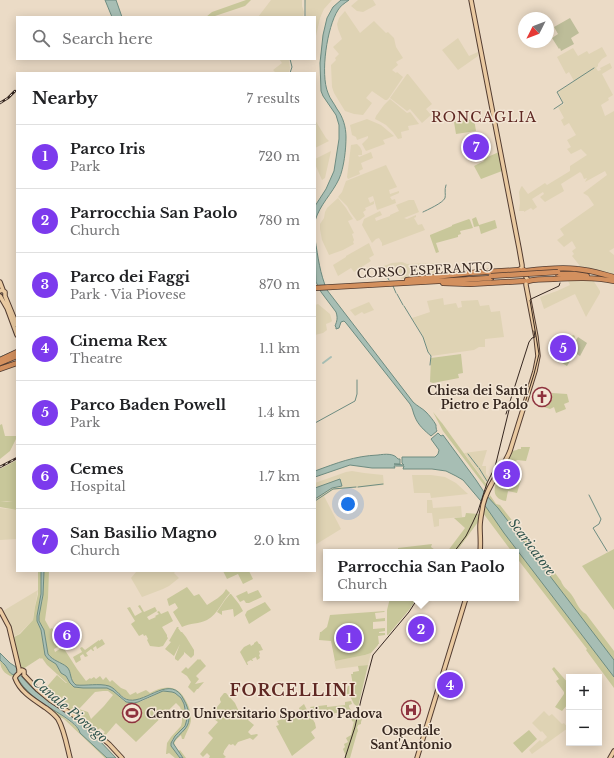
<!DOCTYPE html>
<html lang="en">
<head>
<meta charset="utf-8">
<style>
  :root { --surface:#fff; --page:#f6f6f6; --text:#202124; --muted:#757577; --line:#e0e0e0; --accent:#7c3aed }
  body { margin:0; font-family:"Libre Baskerville",serif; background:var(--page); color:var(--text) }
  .controls { position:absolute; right:12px; bottom:12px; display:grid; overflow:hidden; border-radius:0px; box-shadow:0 2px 10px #0003 }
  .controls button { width:36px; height:36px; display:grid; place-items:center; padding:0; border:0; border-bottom:1px solid var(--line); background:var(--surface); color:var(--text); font:20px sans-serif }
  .compass { position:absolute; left:518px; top:12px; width:36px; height:36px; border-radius:50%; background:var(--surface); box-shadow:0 2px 10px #0003; rotate:228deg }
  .you { position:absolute; left:348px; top:504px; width:14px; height:14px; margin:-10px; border:3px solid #fff; border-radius:50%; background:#1a73e8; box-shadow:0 0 0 6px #1a73e833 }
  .badge { display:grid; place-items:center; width:26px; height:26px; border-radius:50%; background:var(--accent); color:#fff; font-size:13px; font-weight:700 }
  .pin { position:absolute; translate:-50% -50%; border:2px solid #fff; box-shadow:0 1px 4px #0006 }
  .popup { position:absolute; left:323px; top:549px; width:196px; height:52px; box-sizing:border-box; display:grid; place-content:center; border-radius:0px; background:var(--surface); filter:drop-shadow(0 1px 3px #0005); font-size:13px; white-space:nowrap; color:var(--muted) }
  .popup b { font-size:15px; color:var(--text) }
  .popup::after { content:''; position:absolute; left:50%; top:100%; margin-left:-8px; border:8px solid transparent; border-top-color:var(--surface) }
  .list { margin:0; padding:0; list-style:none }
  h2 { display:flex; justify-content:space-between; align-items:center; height:52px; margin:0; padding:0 16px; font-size:17px }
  h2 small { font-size:13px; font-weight:400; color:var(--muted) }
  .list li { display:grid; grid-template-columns:26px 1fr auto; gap:12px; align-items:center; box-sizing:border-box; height:64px; padding:0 16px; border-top:1px solid var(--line) }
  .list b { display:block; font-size:15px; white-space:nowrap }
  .list p { margin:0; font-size:13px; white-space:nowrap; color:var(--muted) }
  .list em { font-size:13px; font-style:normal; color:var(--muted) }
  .icon { flex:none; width:22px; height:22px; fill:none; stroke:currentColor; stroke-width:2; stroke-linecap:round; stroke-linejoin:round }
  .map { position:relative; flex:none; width:614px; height:758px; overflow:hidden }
  .search { position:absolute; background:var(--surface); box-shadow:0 2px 10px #0003; left:16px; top:16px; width:300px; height:44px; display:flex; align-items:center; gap:10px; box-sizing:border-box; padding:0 14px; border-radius:0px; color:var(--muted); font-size:15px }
  .panel { position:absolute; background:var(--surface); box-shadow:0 2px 10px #0003; left:16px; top:72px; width:300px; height:500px; border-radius:0px }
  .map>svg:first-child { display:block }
  .farmland { fill:#dfd3b4 }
  .green { fill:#c8c79a; fill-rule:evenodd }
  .cemetery { fill:#bdbd99 }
  .water { fill:#a7beb4; stroke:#6e8c81 }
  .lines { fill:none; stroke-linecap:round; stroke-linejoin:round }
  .stream { stroke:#6e8c81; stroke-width:1 }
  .canal { stroke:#a7beb4; stroke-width:2 }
  .major-casing { stroke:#523c31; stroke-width:5.5 }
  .highway-casing { stroke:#523c31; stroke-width:6 }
  .major { stroke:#eacaa1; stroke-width:3.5 }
  .highway { stroke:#d3905e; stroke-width:4.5 }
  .tram { stroke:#362720; stroke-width:1 }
  .rail-casing { stroke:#362720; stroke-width:2.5 }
  .rail { stroke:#f3e6d5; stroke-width:1; stroke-dasharray:3; stroke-linecap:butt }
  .highway-bridge-casing { stroke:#523c31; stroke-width:6; stroke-linecap:butt }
  .highway-bridge { stroke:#d3905e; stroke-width:4.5 }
  .labels { text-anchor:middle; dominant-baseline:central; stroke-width:3; stroke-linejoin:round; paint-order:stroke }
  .street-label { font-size:12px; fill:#362720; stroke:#f3e6d5 }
  .poi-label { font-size:12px; font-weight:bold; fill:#362720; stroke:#f3e6d5; text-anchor:end }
  .water-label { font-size:13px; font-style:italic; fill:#30544d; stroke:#f3e6d5 }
  .quarter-label { font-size:14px; letter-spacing:1px; fill:#5f2823; stroke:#f3e6d5 }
  .district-label { font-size:16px; font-weight:bold; letter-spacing:1px; fill:#5f2823; stroke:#f3e6d5 }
</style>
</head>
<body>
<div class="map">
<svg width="614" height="758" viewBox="0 0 614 758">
  <rect width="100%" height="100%" fill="#ebdbc6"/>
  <path class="farmland" d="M 271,0 L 302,0 L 302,6 L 304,12 L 303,17 L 258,17 Z
    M 305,0 L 332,0 L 324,9 L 320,18 L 316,36 L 315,36 L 315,17 L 306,17 L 306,11 Z
    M 358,0 L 373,0 L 376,5 L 363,12 L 357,11 L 351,6 Z
    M 345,11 L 360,33 L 374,21 L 386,33 L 388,32 L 394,38 L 396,47 L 403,58 L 396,62 L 398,65 L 392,70 L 396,73 L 397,72 L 403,77 L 389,98 L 387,100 L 385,100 L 372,91 L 366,98 L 372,103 L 363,115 L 354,114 L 345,111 L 334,93 L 332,87 L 331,65 L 336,60 L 335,58 L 339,54 L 333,47 L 342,39 L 338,29 L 337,24 L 339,18 Z
    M 458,38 L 469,56 L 478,52 L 478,56 L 458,70 L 442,50 Z
    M 602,47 L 607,56 L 602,59 L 598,64 L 598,66 L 596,68 L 598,71 L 601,70 L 600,68 L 610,63 L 612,68 L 602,74 L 613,95 L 608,98 L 609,100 L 601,105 L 605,116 L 614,111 L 614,248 L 609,251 L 614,255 L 614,272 L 613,274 L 580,266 L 572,256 L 574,254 L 572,251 L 576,248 L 572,241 L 564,247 L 557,240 L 564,235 L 560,229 L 594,205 L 588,196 L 583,193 L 607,175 L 605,171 L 585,182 L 587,178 L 584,179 L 582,174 L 580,172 L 561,184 L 564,191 L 545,202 L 540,197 L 544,194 L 543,192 L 532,199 L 537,207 L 533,210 L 531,208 L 524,212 L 524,211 L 519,211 L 520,203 L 519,192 L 521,187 L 522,186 L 528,194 L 545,183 L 547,185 L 570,171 L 570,166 L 587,155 L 581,149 L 571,154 L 567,149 L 571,147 L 567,140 L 576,135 L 569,123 L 564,126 L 561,120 L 564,118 L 558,107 L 564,104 L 558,92 L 574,81 L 569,72 L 566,74 L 557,57 L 573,48 L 578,56 L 587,51 L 589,54 Z
    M 279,59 L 289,59 L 290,68 L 289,73 L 276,73 L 273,70 L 282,63 Z
    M 407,74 L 408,74 L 432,104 L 426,109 L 431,115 L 422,123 L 410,109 L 407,111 L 390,98 Z
    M 390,99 L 407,113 L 410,112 L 411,113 L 419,124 L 408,126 L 409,130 L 401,132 L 402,138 L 398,139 L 393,132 L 386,125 L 379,121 L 375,119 L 376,116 L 384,105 Z
    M 367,119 L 381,125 L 394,136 L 383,140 L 385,144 L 366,151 L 362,144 L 368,138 L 368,136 L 357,140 L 356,137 L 352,135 L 350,125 Z
    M 315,120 L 326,138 L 329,141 L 315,148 Z
    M 357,144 L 360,147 L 362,151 L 362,155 L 358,155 L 359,157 L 371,152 L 373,158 L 361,163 L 363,169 L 359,171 L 360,174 L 348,179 L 347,177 L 351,145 Z
    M 331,151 L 325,178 L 322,180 L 315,164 L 315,159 Z
    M 386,165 L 397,187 L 389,190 L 390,194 L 399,191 L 399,193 L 390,197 L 392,200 L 395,199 L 396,203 L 377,210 L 373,196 L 368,198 L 370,203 L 374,201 L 374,204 L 365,208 L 366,210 L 363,212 L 365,216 L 360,220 L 357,221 L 351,213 L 347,206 L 338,197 L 342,192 L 346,181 Z
    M 338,198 L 346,208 L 349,213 L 353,219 L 348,221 L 354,233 L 352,234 L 354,240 L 353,242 L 354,244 L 343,250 L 329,255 L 322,240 L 320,229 L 320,224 L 324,218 L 325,212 L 327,208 Z
    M 409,200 L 414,200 L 419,212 L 404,218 L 407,219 L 416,215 L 416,217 L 414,218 L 418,225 L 422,224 L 425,230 L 382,246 L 382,243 L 379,238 L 376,239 L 372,243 L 362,225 L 364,219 L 380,211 L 382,215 L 375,218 L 376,221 L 390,216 L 390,215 L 399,211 L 396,205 Z
    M 369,243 L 374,255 L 369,258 L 371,261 L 354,272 L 351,268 L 338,276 L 333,265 L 346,257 L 346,256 Z
    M 402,262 L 407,264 L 437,263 L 440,275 L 427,277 L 401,279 L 400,273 L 387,273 L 386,272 L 385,272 L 381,267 L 392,263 Z
    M 567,279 L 593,280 L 600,291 L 600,293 L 586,317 L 575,294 L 544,309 L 540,297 L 557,291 L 570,285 Z
    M 443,298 L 444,305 L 456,303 L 458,308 L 462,307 L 461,301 L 478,300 L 480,306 L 489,305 L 491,312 L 500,311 L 504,337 L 485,339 L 485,347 L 479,347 L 474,350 L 431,356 L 428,351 L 423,336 L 412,318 L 430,312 L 427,301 Z
    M 369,302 L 374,310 L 364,314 L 362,312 L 355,316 L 350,310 Z
    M 318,304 L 330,314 L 332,321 L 331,322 L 326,324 L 327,330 L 323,333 L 315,335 L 315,305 Z
    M 487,450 L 482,466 L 486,466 L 486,474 L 489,477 L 487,484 L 464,453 Z
    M 352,471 L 364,473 L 383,475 L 384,485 L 333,490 L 324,496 L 341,529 L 315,545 L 315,483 L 346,472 Z
    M 412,475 L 431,475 L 445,477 L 456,483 L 468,494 L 431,498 L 430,493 L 414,493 Z
    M 427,500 L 432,500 L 433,508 L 461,506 L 462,517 L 439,519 L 439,526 L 434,527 L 432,513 L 427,513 Z
    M 0,508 L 17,510 L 17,539 L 0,540 Z
    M 136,571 L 176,571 L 174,573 L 179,578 L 169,586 L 163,589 L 142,597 L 131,578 L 136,572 Z
    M 38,590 L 33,617 L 33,620 L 19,634 L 13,637 L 9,624 L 3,611 Z
    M 371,653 L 368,665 L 336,669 L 334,661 L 365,655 Z
    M 544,711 L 549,716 L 552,714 L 562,724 L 564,723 L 568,728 L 532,754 L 529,750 L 540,740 L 542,742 L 547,737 L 542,731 L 541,732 L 532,723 Z"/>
  <path class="green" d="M 246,0 L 251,0 L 245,6 L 212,17 L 206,17 L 212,12 Z
    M 474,119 L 476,131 L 456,134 L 454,122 Z
    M 499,152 L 502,171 L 481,179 L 474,166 L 484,161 L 483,159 Z
    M 476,217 L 479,225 L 495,220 L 497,228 L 481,234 L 479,226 L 474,227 L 472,219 Z
    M 469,219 L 470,220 L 473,228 L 460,231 L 461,234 L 458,235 L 458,237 L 436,243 L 439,252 L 436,253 L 430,236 L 430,235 L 452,226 L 452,225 Z
    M 574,335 L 575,337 L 568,347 L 562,355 L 560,360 L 552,358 L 551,356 L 555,355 L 561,343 L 560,339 Z
    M 461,354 L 463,373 L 458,374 L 459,378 L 433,383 L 430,382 L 431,358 Z
    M 552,393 L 567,394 L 569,402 L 564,404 L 566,409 L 556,413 L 554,407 L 550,409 L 544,407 L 546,399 L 551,400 Z
    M 433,412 L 441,422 L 442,423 L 452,437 L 487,485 L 487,489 L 443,431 Z
    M 2,424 L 5,436 L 17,436 L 17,437 L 10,451 L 0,459 L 0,425 Z
    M 521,447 L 530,447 L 526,461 L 517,460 L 513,464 L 513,479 L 521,480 L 517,493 L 508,491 L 506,501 C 483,497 501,473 507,463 C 509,459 510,454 512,451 L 517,450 L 518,449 L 521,449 Z
    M 17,460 L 17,510 L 0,507 L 0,501 L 13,502 L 7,501 L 0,501 L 0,469 Z
    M 490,495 L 496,504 L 500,505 L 507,514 L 523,534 L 535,546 L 561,581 C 563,587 567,589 571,594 C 576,600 578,610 586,614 L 614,651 L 614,688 L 586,650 L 587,649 L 516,557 L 516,552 L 512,552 L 483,513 Z
    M 466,513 L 479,514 L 480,516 L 478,522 L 456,552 L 447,552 L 465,528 L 454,518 L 465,517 Z
    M 432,544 L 431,547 L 435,550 L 423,552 L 398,552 L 398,548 Z
    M 614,549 L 614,610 L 582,566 Z
    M 38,571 L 41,571 L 41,594 L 37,616 L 37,621 L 41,630 L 45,655 L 56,664 L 61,673 L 66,676 L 68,680 L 77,688 L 107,688 L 113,691 L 124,701 L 126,702 L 134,703 L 142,701 L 163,691 L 172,692 L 175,693 L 181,698 L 184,704 L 187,719 L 185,726 L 172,740 L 174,750 L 180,758 L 175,758 L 169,753 L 167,754 L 166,754 L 167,743 L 171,737 L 181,726 L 182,722 L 182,712 L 180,707 L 176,703 L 136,742 L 116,723 L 104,737 L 102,735 L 105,732 L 100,728 L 97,731 L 87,721 L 87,722 L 76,713 L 69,710 L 52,699 L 56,694 L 53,698 L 44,690 L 57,675 L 66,683 L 67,683 L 47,665 L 42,658 L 41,659 L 40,658 L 23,669 L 20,668 L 15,644 L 14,637 L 20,634 L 33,620 L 35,607 L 38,594 ZM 103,691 L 108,691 L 113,695 L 104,706 L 91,719 L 88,712 L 79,709 L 95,692 Z
    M 44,571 L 49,571 L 48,598 L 45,620 L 50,629 L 52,628 L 54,631 L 55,630 L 63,644 L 54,649 L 55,652 L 63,647 L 77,669 L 86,681 L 90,678 L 91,679 L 94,677 L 96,679 L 100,676 L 103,680 L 106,677 L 110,682 L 112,680 L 121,688 L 126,690 L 130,695 L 136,692 L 137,694 L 146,690 L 150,693 C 164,685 178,684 186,701 C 189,706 191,712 191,719 C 191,726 186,732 184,739 L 182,739 L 181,735 C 175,741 171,743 179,751 L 180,750 L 186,758 L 183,758 L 173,745 L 173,743 C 177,735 187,730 189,721 C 190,715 185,699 180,695 C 177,692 167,689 163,690 C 152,691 142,701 131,700 C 123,700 116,689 108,686 L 76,685 C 69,680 70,670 64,665 C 58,661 52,660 48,654 L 44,630 L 39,621 L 39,616 L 38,613 L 42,603 L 43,595 Z
    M 223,571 L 249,571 L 253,579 L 243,584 L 238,574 L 227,579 Z
    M 187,587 L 194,596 L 199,594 L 207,605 C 213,601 223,596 226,589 L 230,593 C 222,601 218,614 207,620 C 199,624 190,623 182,627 L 173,612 L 178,608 L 175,603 L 169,606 L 167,599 Z
    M 258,590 L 262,597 L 249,603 L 246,603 L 244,600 L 240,602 L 236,596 L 247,591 L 248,594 Z
    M 230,594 L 231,594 L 239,604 L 243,611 L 234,617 L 233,609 L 222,611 L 222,615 L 217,612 L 225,600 Z
    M 390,598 L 417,598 L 409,610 L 388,635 L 387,635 L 387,610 Z
    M 265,602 L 271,610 L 249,624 L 245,615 L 247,611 Z
    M 140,605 L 144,612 L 155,607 L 157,611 L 147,617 L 149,620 L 156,617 L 155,616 L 159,614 L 157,612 L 159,611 L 161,614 L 168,611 L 173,621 L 162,627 L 167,635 L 167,637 L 168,638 L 163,646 L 159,647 L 150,646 L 147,640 L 148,639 L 146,635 L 144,636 L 143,634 L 139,636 L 131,624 L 135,621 L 127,608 L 130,607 L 135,616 L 142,612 L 138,606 Z
    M 385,611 L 384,612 L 375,613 L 376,619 L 385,618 L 385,621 L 373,622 L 373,629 L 385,628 L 385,631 L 379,632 L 379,633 L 385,633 L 385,635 L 378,636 L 379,644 L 378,644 L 378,645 L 371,653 L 365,655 L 335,661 L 331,641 L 319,640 L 320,632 L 321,632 L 327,627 L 330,615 Z
    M 177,627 L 179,627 L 178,628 L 181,632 L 182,632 L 186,637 L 180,644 L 174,656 L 165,649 L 171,642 L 169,641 Z
    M 186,637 L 194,650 L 194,655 L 191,658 L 184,652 L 184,654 L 178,661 L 175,659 L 175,657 L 180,644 Z
    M 102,639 L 105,644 L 97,649 L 96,646 L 93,648 L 94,651 L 93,651 L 91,649 L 86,653 L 88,656 L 85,657 L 83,654 L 80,656 L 81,660 L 76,663 L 73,657 L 82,652 L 80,648 L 82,647 L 85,650 L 99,640 L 99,641 Z
    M 257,641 L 259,644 L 260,644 L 263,650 L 259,651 L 260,654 L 259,655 L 260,658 L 257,660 L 256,657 L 252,659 L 253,661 L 252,661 L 251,660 L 247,662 L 248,665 L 247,665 L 240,652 L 244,647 L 250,644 L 251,646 L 254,644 L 254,643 Z
    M 198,659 L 199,660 L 200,659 L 206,666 L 196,676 L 199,679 L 195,684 L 204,682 L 198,689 L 197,689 L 194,693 L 188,687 L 191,682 L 187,676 L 181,672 L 186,667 L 188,669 Z
    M 0,660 L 15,675 L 20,682 L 42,703 L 57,712 L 73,724 L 107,758 L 105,758 L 64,719 C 50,712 24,693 17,678 C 7,676 0,671 0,660 Z
    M 368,665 L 358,707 L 354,704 L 349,694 L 345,694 L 343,691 L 347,690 L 348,686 L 353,685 L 351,674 L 353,674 L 353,672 L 359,671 L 358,666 Z
    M 554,667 L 569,684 L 569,703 L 562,711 L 555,707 L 564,694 L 564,692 L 556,681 L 559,679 L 552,669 Z
    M 224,693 L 226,693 L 235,703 L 240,714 L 247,710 L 248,711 L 250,710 L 252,715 L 248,720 L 254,725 L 248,732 L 251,735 L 257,734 L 258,735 L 253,740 L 250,738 L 238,742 L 235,746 L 233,744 L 231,745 L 229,744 L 224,751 L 224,752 L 223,754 L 226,757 L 224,758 L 209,758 L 210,756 L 207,753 L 203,757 L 200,754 L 213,738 L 208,733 L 218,722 L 210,716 L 221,702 L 220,700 L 220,698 Z
    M 351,701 L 352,704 L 349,705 L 349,707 L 356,718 L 358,718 L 358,717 L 361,716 L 361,718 L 362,719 L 361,722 L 361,724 L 358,725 L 358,726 L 357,727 L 358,731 L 357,733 L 350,758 L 345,758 L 345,754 L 343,749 L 345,747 L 344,744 L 348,742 L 346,738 L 351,735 L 354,721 L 353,722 L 351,719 L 352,718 L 349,713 L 347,712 L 335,713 L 334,714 L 331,715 L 330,713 L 316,715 L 310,707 L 327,705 L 327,707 L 345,705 L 345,702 Z
    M 304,704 L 307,710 L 306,710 L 307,713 L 309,713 L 315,723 L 316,728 L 311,732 L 315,738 L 292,756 L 276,726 L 279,725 L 277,721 L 300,712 L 299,708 Z
    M 529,730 L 537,739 L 522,753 L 513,743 Z"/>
  <path class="cemetery" d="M 570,18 L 579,33 L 571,38 L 574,44 L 561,51 L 560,48 L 559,49 L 552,38 L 558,34 L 554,27 Z
    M 578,337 L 587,343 L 580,356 L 575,353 L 567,366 L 562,363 Z"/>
  <path class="water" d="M 105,0 L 116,0 L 122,17 L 112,17 Z
    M 341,0 L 349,0 C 345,3 340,6 338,10 C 327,27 320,74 328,93 C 330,99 334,103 337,109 C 343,117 346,127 346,137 C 346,149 344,168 339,179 C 332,194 320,204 315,221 L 315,206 L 326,189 L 334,171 L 339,139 L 339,125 L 336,115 L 323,96 L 321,91 L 320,63 L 323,35 L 327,18 L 333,7 Z
    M 315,239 C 318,257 320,274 327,290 L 413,402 C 417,406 422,408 426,412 C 429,415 434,421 436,425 C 436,427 436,429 437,431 L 431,436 C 425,431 418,425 415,417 C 413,413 413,409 410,404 L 346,323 L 344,321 L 341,322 L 339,328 L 336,329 L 336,327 L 335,326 C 337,321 338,318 336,312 L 321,292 L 316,282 Z
    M 438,433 L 441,436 L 443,435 L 476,480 L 486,495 L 498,508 L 614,660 L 614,677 L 504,533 L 486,507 L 463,480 L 456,476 L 446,471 L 432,469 L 403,469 L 404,466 L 394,466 L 395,468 L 372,468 L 350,465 L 315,477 L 315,471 C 337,463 354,456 378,455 C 385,454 394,453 398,459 L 400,459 L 400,464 L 394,464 L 404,465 L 402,463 L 402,457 L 435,457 L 438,454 L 439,450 L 431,439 Z
    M 340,479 L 342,486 L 332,488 L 315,499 L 315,488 Z
    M 41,571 L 44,571 L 43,595 L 39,616 L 39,621 L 44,630 L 48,654 C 53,661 61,662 67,667 C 72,672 69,680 76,685 C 86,686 99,683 109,686 C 117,689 121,699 129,700 C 147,703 171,673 184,700 C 189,709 192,721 185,729 C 181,734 176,737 173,743 L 183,758 L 180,758 L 171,746 L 171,743 L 175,736 L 185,726 L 187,719 L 184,704 L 181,698 L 175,693 L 172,692 L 163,691 L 138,702 L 134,703 L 126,702 L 113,691 L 107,688 L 83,688 L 74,687 L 70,683 L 66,676 L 61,673 L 56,664 L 48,659 L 45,655 L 41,630 L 37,621 L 37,616 L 41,594 Z
    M 0,653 L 10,663 L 16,667 L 18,674 L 21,676 L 32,688 L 39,694 L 73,717 L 98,739 L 116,758 L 107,758 L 80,733 C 78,722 50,709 41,702 C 31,695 21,686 16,675 C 9,675 9,670 5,665 C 3,663 2,662 0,660 Z"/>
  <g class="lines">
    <path class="stream" d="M 305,0 L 305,17
      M 290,73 L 292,67 L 290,59
      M 554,109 L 563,103 L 557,92 L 594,68
      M 423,212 C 427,210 443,203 445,198 C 446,195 444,190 446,185
      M 386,275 L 389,280
      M 393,286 L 396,293
      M 397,294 L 403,305
      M 404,306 L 423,337 L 428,352 L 431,356 L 430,365
      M 0,357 L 12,352
      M 315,423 L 355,401 L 357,394 L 357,380
      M 468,454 L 478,467
      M 479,468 L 487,481
      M 358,487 L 383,484
      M 589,495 L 601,519 L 599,524 L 593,528 L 607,551
      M 315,501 L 333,489 L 356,487"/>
    <path class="canal" d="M 323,363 L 331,357"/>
    <g class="major-casing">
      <path id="major" d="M 471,0 L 519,248 L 522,265 L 522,268 L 520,269
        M 0,282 L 3,290
        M 0,291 L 2,290 L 5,292 L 5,296 L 17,325
        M 0,296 L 7,308 L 17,335
        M 480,552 C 481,543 480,535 480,527 C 480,519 482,512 483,505 C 487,485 503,469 510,451 L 535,371 L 538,356 L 536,337 L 526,285 L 526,282 L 527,282 L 528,280 C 525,277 524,270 522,268
        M 0,610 L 9,627 L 19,669 L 19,673
        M 22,670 L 24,671 L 24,675 L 38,690 L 50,700 L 78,718 L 109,744 L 122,758
        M 21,671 L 16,676 L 15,678 C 20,692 34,700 46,708 C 50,711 55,715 58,719 C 64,729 67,746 70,758
        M 417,758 L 466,598
        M 610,758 L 614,751"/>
    </g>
    <g class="highway-casing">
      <path id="highway" d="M 523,270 L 526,271 C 542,269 561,267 577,269 C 590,270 602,274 614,277
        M 558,274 L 574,274 L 587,276
        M 407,280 L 469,273 L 519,270
        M 528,281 C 536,279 545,279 553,279 C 573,278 594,277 614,281
        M 443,283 L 470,284 L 524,281
        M 315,288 L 491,278
        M 0,360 L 17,352
        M 0,363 L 17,356
        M 0,369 L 17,363"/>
    </g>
    <use href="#major" class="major"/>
    <use href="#highway" class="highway"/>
    <path class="tram" d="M 506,414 L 529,342 L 532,338 L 535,337 L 534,331
      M 454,552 L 466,536 L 473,522 L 478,511 L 487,483 L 495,467 L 509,410 L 510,408 L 524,406 L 534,374 L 539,354 L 530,300 L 531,299 L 559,286 L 560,283
      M 345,758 L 355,727 L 361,700 L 373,655 L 409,612 L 418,598"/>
    <g class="rail-casing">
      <path id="rail" d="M 0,103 L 8,98 L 15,91
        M 0,467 L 17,458"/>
    </g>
    <use href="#rail" class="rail"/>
    <g class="highway-bridge-casing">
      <path id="highway-bridge" d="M 491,276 L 558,272"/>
    </g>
    <use href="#highway-bridge" class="highway-bridge"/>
  </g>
  <defs>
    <g id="church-ring" transform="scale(1)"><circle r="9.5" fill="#f3e6d5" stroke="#8e323e" stroke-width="1.5"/><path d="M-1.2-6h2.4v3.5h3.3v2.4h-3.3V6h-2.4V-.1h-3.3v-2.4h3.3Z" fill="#8e323e"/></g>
    <g id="hospital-ring" transform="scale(1)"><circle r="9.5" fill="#f3e6d5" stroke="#8e323e" stroke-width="1.5"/><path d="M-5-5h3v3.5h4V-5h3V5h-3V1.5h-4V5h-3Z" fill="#8e323e"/></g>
    <g id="stadium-ring" transform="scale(1)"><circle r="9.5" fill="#f3e6d5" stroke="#8e323e" stroke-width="1.5"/><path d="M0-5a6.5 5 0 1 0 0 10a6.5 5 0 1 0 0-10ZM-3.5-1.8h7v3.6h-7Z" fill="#8e323e"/></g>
  </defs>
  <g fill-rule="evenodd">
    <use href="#church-ring" x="542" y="397"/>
    <use href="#hospital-ring" x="411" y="710"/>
    <use href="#stadium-ring" x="132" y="713"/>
  </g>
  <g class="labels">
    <g class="street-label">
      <text transform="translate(425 270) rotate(-3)">CORSO ESPERANTO</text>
    </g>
    <g class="poi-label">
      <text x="528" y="390">Chiesa dei Santi<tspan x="528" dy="14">Pietro e Paolo</tspan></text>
      <text x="146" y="713" text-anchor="start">Centro Universitario Sportivo Padova</text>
      <text x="411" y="730" text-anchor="middle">Ospedale<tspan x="411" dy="14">Sant'Antonio</tspan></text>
    </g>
    <g class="water-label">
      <text transform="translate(532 547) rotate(53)">Scaricatore</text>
      <text transform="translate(70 710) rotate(40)">Canale Piovego</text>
    </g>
    <g class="quarter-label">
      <text x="484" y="117">RONCAGLIA</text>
    </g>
    <g class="district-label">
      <text x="293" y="690">FORCELLINI</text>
    </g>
  </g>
</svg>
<div class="controls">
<button>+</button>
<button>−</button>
</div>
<svg class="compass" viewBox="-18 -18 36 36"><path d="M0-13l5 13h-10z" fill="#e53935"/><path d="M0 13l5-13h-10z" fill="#757577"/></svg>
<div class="you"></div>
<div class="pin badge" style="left:349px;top:638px">1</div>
<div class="pin badge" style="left:421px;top:629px">2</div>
<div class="popup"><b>Parrocchia San Paolo</b>Church</div>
<div class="pin badge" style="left:507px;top:474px">3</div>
<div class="pin badge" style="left:450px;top:685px">4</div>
<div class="pin badge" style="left:563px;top:348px">5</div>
<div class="pin badge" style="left:67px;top:635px">6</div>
<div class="pin badge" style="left:476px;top:147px">7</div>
<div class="search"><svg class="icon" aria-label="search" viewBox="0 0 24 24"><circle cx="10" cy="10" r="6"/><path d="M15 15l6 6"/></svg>Search here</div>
<section class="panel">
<h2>Nearby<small>7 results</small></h2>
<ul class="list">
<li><span class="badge">1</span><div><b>Parco Iris</b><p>Park</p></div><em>720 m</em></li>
<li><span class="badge">2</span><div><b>Parrocchia San Paolo</b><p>Church</p></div><em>780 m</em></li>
<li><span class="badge">3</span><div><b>Parco dei Faggi</b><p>Park · Via Piovese</p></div><em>870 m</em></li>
<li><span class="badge">4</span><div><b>Cinema Rex</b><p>Theatre</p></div><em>1.1 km</em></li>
<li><span class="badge">5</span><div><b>Parco Baden Powell</b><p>Park</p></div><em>1.4 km</em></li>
<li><span class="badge">6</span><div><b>Cemes</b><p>Hospital</p></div><em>1.7 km</em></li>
<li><span class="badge">7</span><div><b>San Basilio Magno</b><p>Church</p></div><em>2.0 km</em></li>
</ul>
</section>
</div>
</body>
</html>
